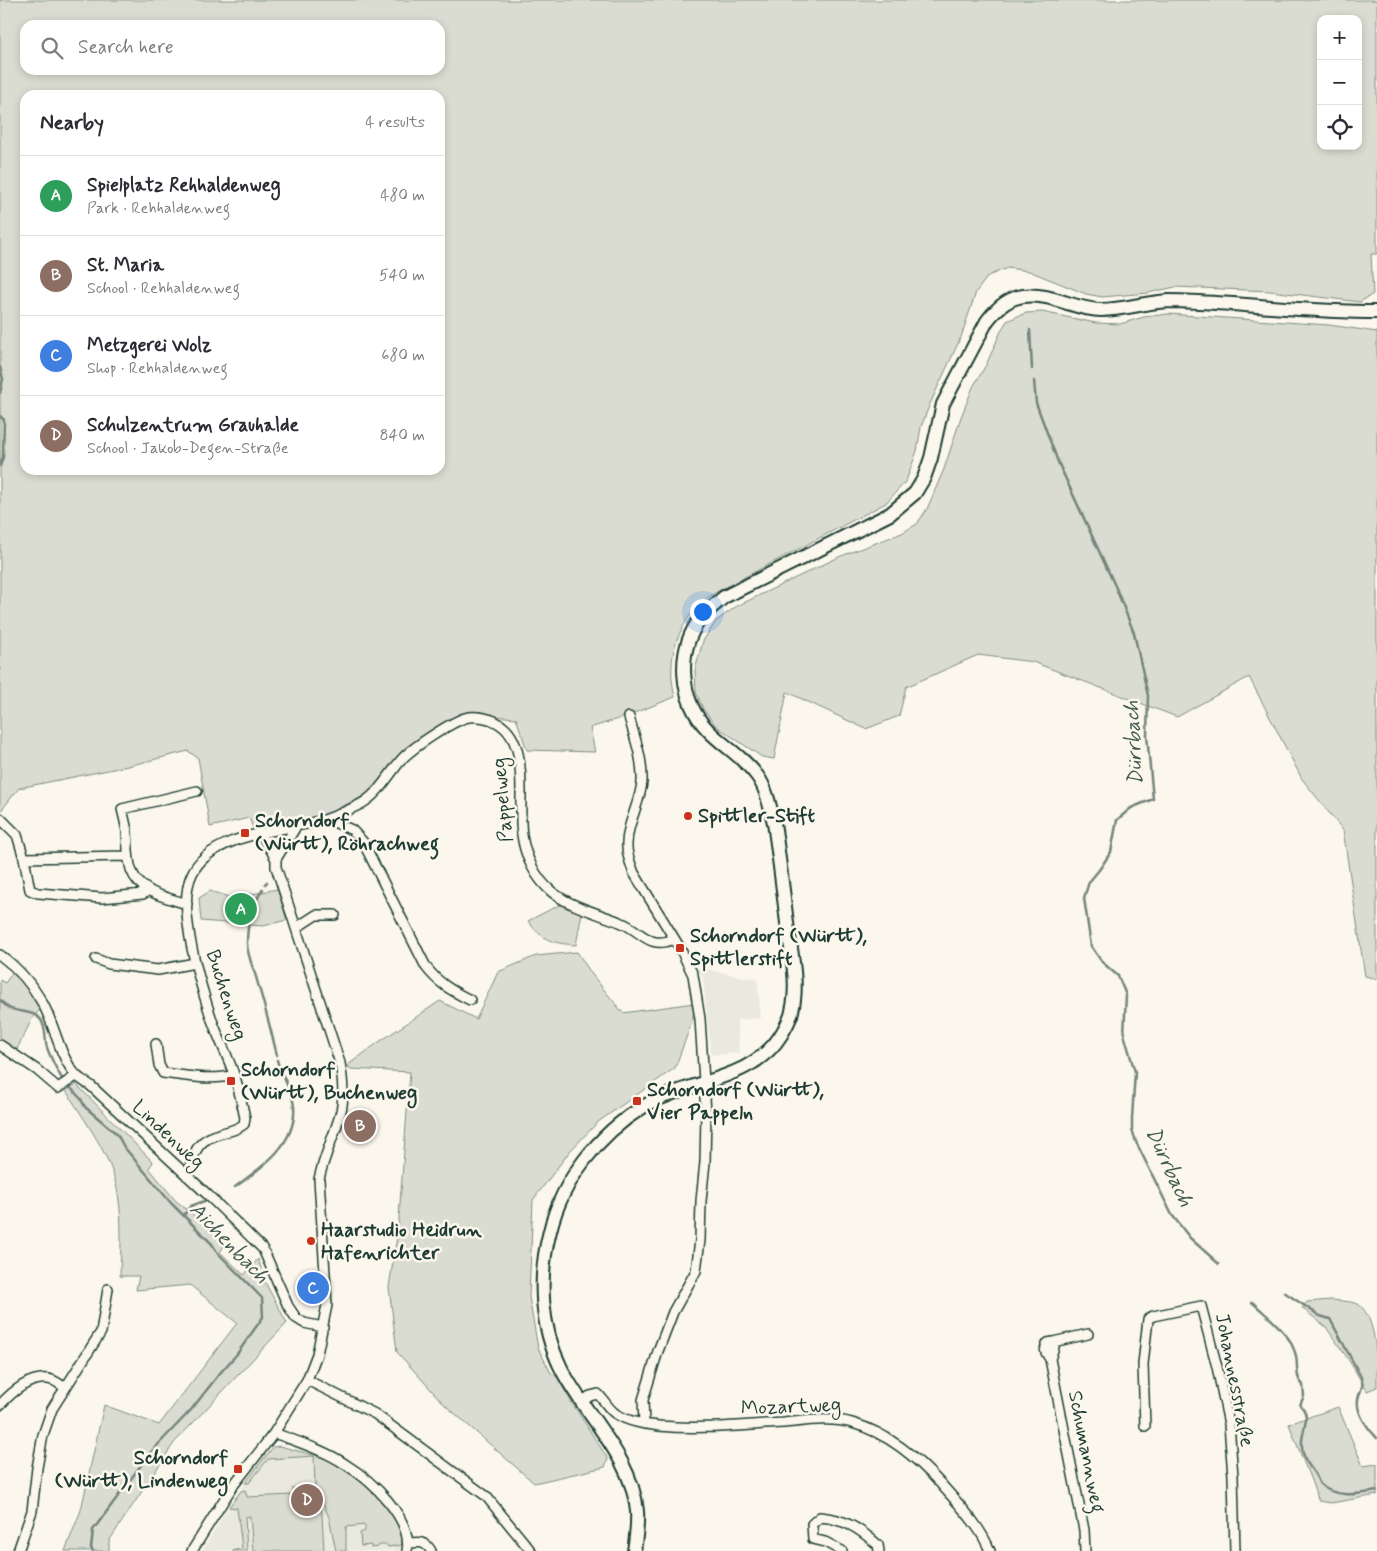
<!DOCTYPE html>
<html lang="en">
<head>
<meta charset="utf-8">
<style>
  :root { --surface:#fff; --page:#f7f7f7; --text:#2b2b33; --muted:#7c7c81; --line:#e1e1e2; --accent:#111827 }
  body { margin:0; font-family:Mynerve,sans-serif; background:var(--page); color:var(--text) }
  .controls { position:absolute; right:15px; top:15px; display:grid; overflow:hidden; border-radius:10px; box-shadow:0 2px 8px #0003 }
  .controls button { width:45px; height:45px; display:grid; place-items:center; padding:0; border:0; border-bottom:1px solid var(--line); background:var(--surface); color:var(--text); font:25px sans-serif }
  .you { position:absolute; left:702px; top:611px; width:18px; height:18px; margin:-12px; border:4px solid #fff; border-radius:50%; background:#1a73e8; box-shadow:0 0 0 8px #1a73e833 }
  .badge { display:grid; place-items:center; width:32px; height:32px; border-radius:50%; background:var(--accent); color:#fff; font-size:16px; font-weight:700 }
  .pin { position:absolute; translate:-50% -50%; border:2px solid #fff; box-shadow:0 1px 5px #0006 }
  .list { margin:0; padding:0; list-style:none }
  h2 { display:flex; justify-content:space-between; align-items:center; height:65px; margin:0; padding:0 20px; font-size:21px }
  h2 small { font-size:16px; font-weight:400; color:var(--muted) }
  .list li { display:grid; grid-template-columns:32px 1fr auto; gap:15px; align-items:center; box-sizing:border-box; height:80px; padding:0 20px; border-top:1px solid var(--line) }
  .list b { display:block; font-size:19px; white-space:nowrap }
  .list p { margin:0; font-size:16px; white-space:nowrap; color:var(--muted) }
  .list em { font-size:16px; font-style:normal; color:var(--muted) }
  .icon { flex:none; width:28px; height:28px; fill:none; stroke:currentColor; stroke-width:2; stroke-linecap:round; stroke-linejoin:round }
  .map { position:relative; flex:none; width:1377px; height:1551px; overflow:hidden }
  .search { position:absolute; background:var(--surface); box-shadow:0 2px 8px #0003; left:20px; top:20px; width:425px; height:55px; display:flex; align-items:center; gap:12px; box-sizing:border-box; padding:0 18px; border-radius:15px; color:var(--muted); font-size:19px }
  .panel { position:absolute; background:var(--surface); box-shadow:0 2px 8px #0003; left:20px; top:90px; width:425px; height:385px; border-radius:15px }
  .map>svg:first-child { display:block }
  .built { fill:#eae9de }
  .green { fill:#dbdcd1; stroke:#7d8c82; fill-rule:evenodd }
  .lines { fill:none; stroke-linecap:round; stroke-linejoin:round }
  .stream { stroke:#74847b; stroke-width:2.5 }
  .street-casing { stroke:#1f3d34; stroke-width:12 }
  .secondary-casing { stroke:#1f3d34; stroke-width:16 }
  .street { stroke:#fbf7ec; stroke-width:9 }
  .secondary { stroke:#fbf7ec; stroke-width:12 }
  .poi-dot { fill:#c8321e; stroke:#fbf7ec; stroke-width:2 }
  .labels { text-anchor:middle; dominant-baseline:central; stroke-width:5; stroke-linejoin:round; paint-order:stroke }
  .street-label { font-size:20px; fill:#1f3d34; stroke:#fbf7ec }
  .poi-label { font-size:20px; font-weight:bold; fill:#1f3d34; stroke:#fbf7ec; text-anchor:start }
  .water-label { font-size:21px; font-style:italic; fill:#425b52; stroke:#fbf7ec }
</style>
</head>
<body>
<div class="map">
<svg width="1377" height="1551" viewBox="0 0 1377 1551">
  <rect width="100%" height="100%" fill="#fbf7ec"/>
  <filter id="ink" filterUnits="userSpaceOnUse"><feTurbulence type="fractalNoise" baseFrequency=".02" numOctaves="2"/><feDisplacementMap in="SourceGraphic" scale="10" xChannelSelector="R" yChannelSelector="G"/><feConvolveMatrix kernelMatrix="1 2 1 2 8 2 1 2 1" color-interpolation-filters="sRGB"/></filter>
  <g filter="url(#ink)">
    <path class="built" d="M 696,967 L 748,978 L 757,978 L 761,1018 L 737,1020 L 739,1053 L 711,1055 L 703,978 Z
      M 280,1446 L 319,1454 L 336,1463 L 356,1476 L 377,1495 L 402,1540 L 401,1551 L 202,1551 L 230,1504 L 261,1461 L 273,1447 Z"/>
    <path class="green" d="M 0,0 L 1377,0 L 1377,254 L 1371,254 L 1373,294 L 1360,302 L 1270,291 L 1175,287 L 1148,293 L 1102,297 L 1086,294 L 1029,271 L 1007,268 L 988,276 L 976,292 L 961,337 L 929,406 L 921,427 L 917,451 L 906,481 L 886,503 L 722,589 C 715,593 706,598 700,604 C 684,619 672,645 672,666 C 671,677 673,687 675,697 L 624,717 L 590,728 L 595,752 L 527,750 L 516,718 L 473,714 L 456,717 L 440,725 L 406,751 L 366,795 L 324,815 L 254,830 L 249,818 L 210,827 L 198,758 L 188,751 L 128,766 L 19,788 L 0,812 ZM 1321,19 L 1358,19 L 1358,146 L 1321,146 ZM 25,25 L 440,25 L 440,70 L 25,70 ZM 25,95 L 440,95 L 440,470 L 25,470 Z
      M 1042,312 L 1096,323 L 1120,324 L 1144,317 L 1168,314 L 1329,325 L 1377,332 L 1377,979 L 1365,976 L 1343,830 L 1302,779 L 1249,677 L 1177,717 L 1033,662 L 978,655 L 906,687 L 899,716 L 866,729 L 787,692 L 774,759 L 762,757 L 716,726 L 703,709 L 696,692 L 695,670 L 703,641 L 716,621 L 737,606 L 841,556 L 902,533 L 917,524 L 927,509 L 944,469 L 961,417 L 973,387 L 986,365 L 1002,329 L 1007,321 L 1018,316 L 1026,313 Z
      M 277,889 L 287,920 L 263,926 L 201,921 L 199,898 L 210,891 L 232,898 Z
      M 559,905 L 582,913 L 576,945 C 552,943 543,941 528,921 Z
      M 577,952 L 593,976 L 623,1013 L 694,1003 L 693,1019 L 675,1068 L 598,1122 L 570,1151 L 533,1200 L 529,1297 L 538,1348 L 551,1373 L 557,1377 L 572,1403 L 608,1459 L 605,1467 L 534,1483 L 444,1404 L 397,1352 L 389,1287 L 398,1230 L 410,1072 L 350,1069 L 348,1065 L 379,1042 L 440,1001 L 476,1019 L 498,972 L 536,956 Z
      M 15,969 L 42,1008 L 33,1017 L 14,1055 L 0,1046 L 0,980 L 5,983 Z
      M 76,1084 L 153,1162 L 149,1168 L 175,1200 L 227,1242 L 220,1252 L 244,1275 L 258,1259 L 266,1284 L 287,1323 L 174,1443 L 109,1541 L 109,1551 L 65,1551 L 81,1510 L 104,1405 L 159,1425 L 237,1323 L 190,1285 L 136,1290 L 139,1276 L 120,1276 C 121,1240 124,1202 111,1168 C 100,1141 82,1116 66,1091 Z
      M 1331,1300 C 1339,1301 1351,1301 1358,1304 C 1377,1317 1377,1362 1377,1387 L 1367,1391 L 1348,1359 L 1326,1327 L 1302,1308 L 1307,1302 Z
      M 1338,1407 L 1363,1466 L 1377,1464 L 1377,1495 L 1331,1503 L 1319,1501 L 1289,1424 Z
      M 280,1446 C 296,1451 313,1454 329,1460 C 350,1467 379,1494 392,1512 C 399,1521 403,1534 402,1545 L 388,1547 L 387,1545 L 379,1545 L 378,1547 L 371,1548 L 371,1545 L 361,1546 L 360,1533 L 365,1531 L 365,1525 L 346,1527 L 346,1551 L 336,1551 L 329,1517 L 321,1499 L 324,1551 L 253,1551 L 250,1516 L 245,1517 L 247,1551 L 232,1551 L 242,1548 L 237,1508 L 229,1507 L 241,1491 L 245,1490 L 247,1497 L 293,1495 L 293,1488 L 315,1487 L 314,1456 L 268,1459 L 249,1483 L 245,1483 L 273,1447 Z"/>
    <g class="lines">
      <path class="stream" d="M 1030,330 L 1032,369
        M 0,367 L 3,379 L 0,393
        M 1034,381 L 1036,403 L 1058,462 L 1116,588 L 1134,633 L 1148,696 L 1147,735 L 1153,799 L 1131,808 L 1117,820 L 1111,852 L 1099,870 L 1089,882 L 1084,898 L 1091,946 L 1102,962 L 1118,976 L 1126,995 L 1124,1034 L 1135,1072 L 1132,1118 L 1132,1129 L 1136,1142 L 1172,1215 L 1190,1238 L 1219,1264
        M 0,416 L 4,420 L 3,457 L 0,466
        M 265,884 L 267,882
        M 263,889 C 252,905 247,922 247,943 C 247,956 255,971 258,984 C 265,1007 271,1031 277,1055
        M 0,1000 C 3,1003 6,1006 9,1008 C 19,1013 34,1010 41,1020 C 46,1028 45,1035 46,1043 C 46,1049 60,1077 64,1081
        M 68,1085 L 81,1099 L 85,1107 L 117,1134 L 124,1147 L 171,1203 L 212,1244 L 217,1252 L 262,1298 L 263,1317 L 237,1354 L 220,1373 L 191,1410 L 150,1453 L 93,1530 L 91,1548 L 93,1551
        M 235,1187 C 261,1168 297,1144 294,1107 C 293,1091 281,1076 277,1060
        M 184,1215 L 191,1206 L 207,1200
        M 1284,1292 L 1320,1316 L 1330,1319 L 1361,1377 C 1365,1388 1359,1390 1358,1400 C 1356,1413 1368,1429 1377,1438
        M 1252,1302 C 1265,1314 1281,1326 1290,1341 C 1292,1345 1295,1351 1296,1356 C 1298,1365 1295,1378 1303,1385 L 1304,1396 L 1300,1405 C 1312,1416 1302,1429 1302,1442 C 1301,1456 1307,1463 1315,1474 C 1317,1477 1318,1481 1320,1484 C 1334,1499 1360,1494 1377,1491"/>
      <g class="street-casing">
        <path id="street" d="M 629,717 C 635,739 643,759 642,782 C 640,804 626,825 627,847 C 627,856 631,865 634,873 L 680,948 L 693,975 L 700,1019 L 706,1113 L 705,1162 L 701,1201 L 700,1240 L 696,1271 L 673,1312 L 658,1351 L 643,1400 L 644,1424
          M 0,818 L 17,835 L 24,858
          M 327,819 L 352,830 L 363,842 L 426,967 C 438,983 452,991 470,1000
          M 261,833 L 276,859
          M 127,856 L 24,858 L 30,890 L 38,893 L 102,898 L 143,894 L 149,890
          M 187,904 C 175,900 161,897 150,891 C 125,877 129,856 127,832 C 126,825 124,817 122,809 L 197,791
          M 296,928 L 316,915 L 335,915
          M 0,955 C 18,968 32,984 43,1004 C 55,1026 59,1055 75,1074 C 79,1079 86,1082 91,1086 L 208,1195 L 263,1249 L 288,1306 L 296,1318 L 304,1323 L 323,1327
          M 96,959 L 109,964 L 158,970 L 195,963
          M 156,1044 L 159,1065 L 163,1073 C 186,1076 212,1081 234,1075
          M 0,1045 L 37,1070 L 58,1088 L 76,1076
          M 187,1176 C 195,1152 195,1140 222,1133 C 230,1131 237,1130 244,1124 L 245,1118 C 242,1104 239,1090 235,1077 C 228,1057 219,1039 212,1020 C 203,993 195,966 190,938 C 187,919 183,892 192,874 C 211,832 288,831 327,819 C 338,815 351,809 361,804 C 379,794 389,774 402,759 C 412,748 455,719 469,717 C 477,716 489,718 496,722 C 532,740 517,802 522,835 C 525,856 535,878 552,892 C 569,906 600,914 620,922 C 643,931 648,950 674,939
          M 1050,1359 C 1046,1353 1043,1350 1048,1343 L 1053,1342
          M 307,1380 L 375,1414 L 486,1496 L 531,1551
          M 581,1402 L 590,1396 L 598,1394 C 604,1400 609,1410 616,1414 C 629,1422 644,1424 659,1426 C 701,1430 742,1425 784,1423 C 806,1421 830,1417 852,1423 C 888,1433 916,1457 941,1484 C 959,1505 980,1525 990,1551
          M 0,1405 C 12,1392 32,1374 52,1380 C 56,1381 61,1385 65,1388
          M 1145,1426 L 1143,1364 L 1148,1319 L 1153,1316 L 1201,1306 L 1217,1367 L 1229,1424 L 1233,1476 L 1235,1551
          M 274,1433 C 298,1442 324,1450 345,1464 C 371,1480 413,1518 407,1551
          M 409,1543 C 419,1542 426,1541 431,1551
          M 18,1551 L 32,1511 L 37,1468 L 43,1435 L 52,1409 L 101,1332 L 108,1289
          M 192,1551 L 232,1487 L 274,1433 L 307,1380 L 317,1354 L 327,1305 L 319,1179 C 324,1156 334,1136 340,1115 C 345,1098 343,1080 340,1063 L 276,867 L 276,859 L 297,825
          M 842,1551 L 825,1542 L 813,1539 L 812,1524 L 820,1517 C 845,1519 860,1529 878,1545 L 879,1551
          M 1085,1551 L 1084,1530 L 1050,1359 L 1054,1347 L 1053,1342 L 1088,1334"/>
      </g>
      <g class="secondary-casing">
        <path id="secondary" d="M 634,1551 C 636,1538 638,1525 637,1511 C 632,1456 585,1416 561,1368 C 540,1326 538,1276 550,1231 C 562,1180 599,1134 643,1107 C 687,1080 752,1082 781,1035 C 785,1028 791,1019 792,1011 C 799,983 791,952 787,923 C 783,890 779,856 774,823 C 770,807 767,790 758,777 C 745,758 723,746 708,730 C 679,700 676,650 701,618 C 707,610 716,604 724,597 L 890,514 L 915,493 L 924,478 L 931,458 L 943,404 L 987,321 C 996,309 1007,298 1023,296 C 1050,292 1075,310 1101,310 C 1124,310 1146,302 1169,301 C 1190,301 1212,303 1233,304 C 1281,308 1329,312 1377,312"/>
      </g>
      <use href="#street" class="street"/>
      <use href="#secondary" class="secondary"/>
    </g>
  </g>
  <g class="poi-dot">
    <circle cx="688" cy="816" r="5"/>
    <rect x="240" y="828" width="10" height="10" rx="2.5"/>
    <rect x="675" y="943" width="10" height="10" rx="2.5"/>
    <rect x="226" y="1076" width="10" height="10" rx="2.5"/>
    <rect x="632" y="1096" width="10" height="10" rx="2.5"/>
    <circle cx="311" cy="1241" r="5"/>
    <rect x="233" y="1464" width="10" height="10" rx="2.5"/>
  </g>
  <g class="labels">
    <g class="street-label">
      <text transform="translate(503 800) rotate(-95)">Pappelweg</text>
      <text transform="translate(226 995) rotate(72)">Buchenweg</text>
      <text transform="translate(168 1135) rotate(43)">Lindenweg</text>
      <text transform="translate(1234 1380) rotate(79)">Johannesstraße</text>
      <text transform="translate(791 1407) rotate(-2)">Mozartweg</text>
      <text transform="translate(1086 1452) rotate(79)">Schumannweg</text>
    </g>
    <g class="poi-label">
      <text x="698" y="816">Spittler-Stift</text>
      <text x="255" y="821">Schorndorf<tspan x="255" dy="23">(Württ), Röhrachweg</tspan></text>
      <text x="690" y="936">Schorndorf (Württ),<tspan x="690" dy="23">Spittlerstift</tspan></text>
      <text x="241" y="1070">Schorndorf<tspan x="241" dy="23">(Württ), Buchenweg</tspan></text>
      <text x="647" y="1090">Schorndorf (Württ),<tspan x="647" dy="23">Vier Pappeln</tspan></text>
      <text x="321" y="1230">Haarstudio Heidrun<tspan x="321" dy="23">Hafenrichter</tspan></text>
      <text x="228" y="1458" text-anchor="end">Schorndorf<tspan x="228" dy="23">(Württ), Lindenweg</tspan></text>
    </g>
    <g class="water-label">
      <text transform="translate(1134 743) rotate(-93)">Dürrbach</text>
      <text transform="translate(1169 1167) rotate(65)">Dürrbach</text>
      <text transform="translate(229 1243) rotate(46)">Aichenbach</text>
    </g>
  </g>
</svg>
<div class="controls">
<button>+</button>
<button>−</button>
<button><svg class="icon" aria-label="locate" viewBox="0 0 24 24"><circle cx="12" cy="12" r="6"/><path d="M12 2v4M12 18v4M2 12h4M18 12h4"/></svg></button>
</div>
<div class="you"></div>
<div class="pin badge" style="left:241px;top:909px;background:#2e9e5b">A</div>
<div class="pin badge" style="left:360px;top:1126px;background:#8d6e63">B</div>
<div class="pin badge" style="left:313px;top:1288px;background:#3f7fe0">C</div>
<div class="pin badge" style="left:307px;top:1500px;background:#8d6e63">D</div>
<div class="search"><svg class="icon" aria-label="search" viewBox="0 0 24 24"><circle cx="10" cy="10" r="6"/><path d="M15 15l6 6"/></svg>Search here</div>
<section class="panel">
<h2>Nearby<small>4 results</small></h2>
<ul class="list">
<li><span class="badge" style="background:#2e9e5b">A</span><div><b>Spielplatz Rehhaldenweg</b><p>Park · Rehhaldenweg</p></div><em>480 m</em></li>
<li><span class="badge" style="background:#8d6e63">B</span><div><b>St. Maria</b><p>School · Rehhaldenweg</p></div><em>540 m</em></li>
<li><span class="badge" style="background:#3f7fe0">C</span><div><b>Metzgerei Wolz</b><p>Shop · Rehhaldenweg</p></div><em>680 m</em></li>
<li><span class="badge" style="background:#8d6e63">D</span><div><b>Schulzentrum Grauhalde</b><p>School · Jakob-Degen-Straße</p></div><em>840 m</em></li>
</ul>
</section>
</div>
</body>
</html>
